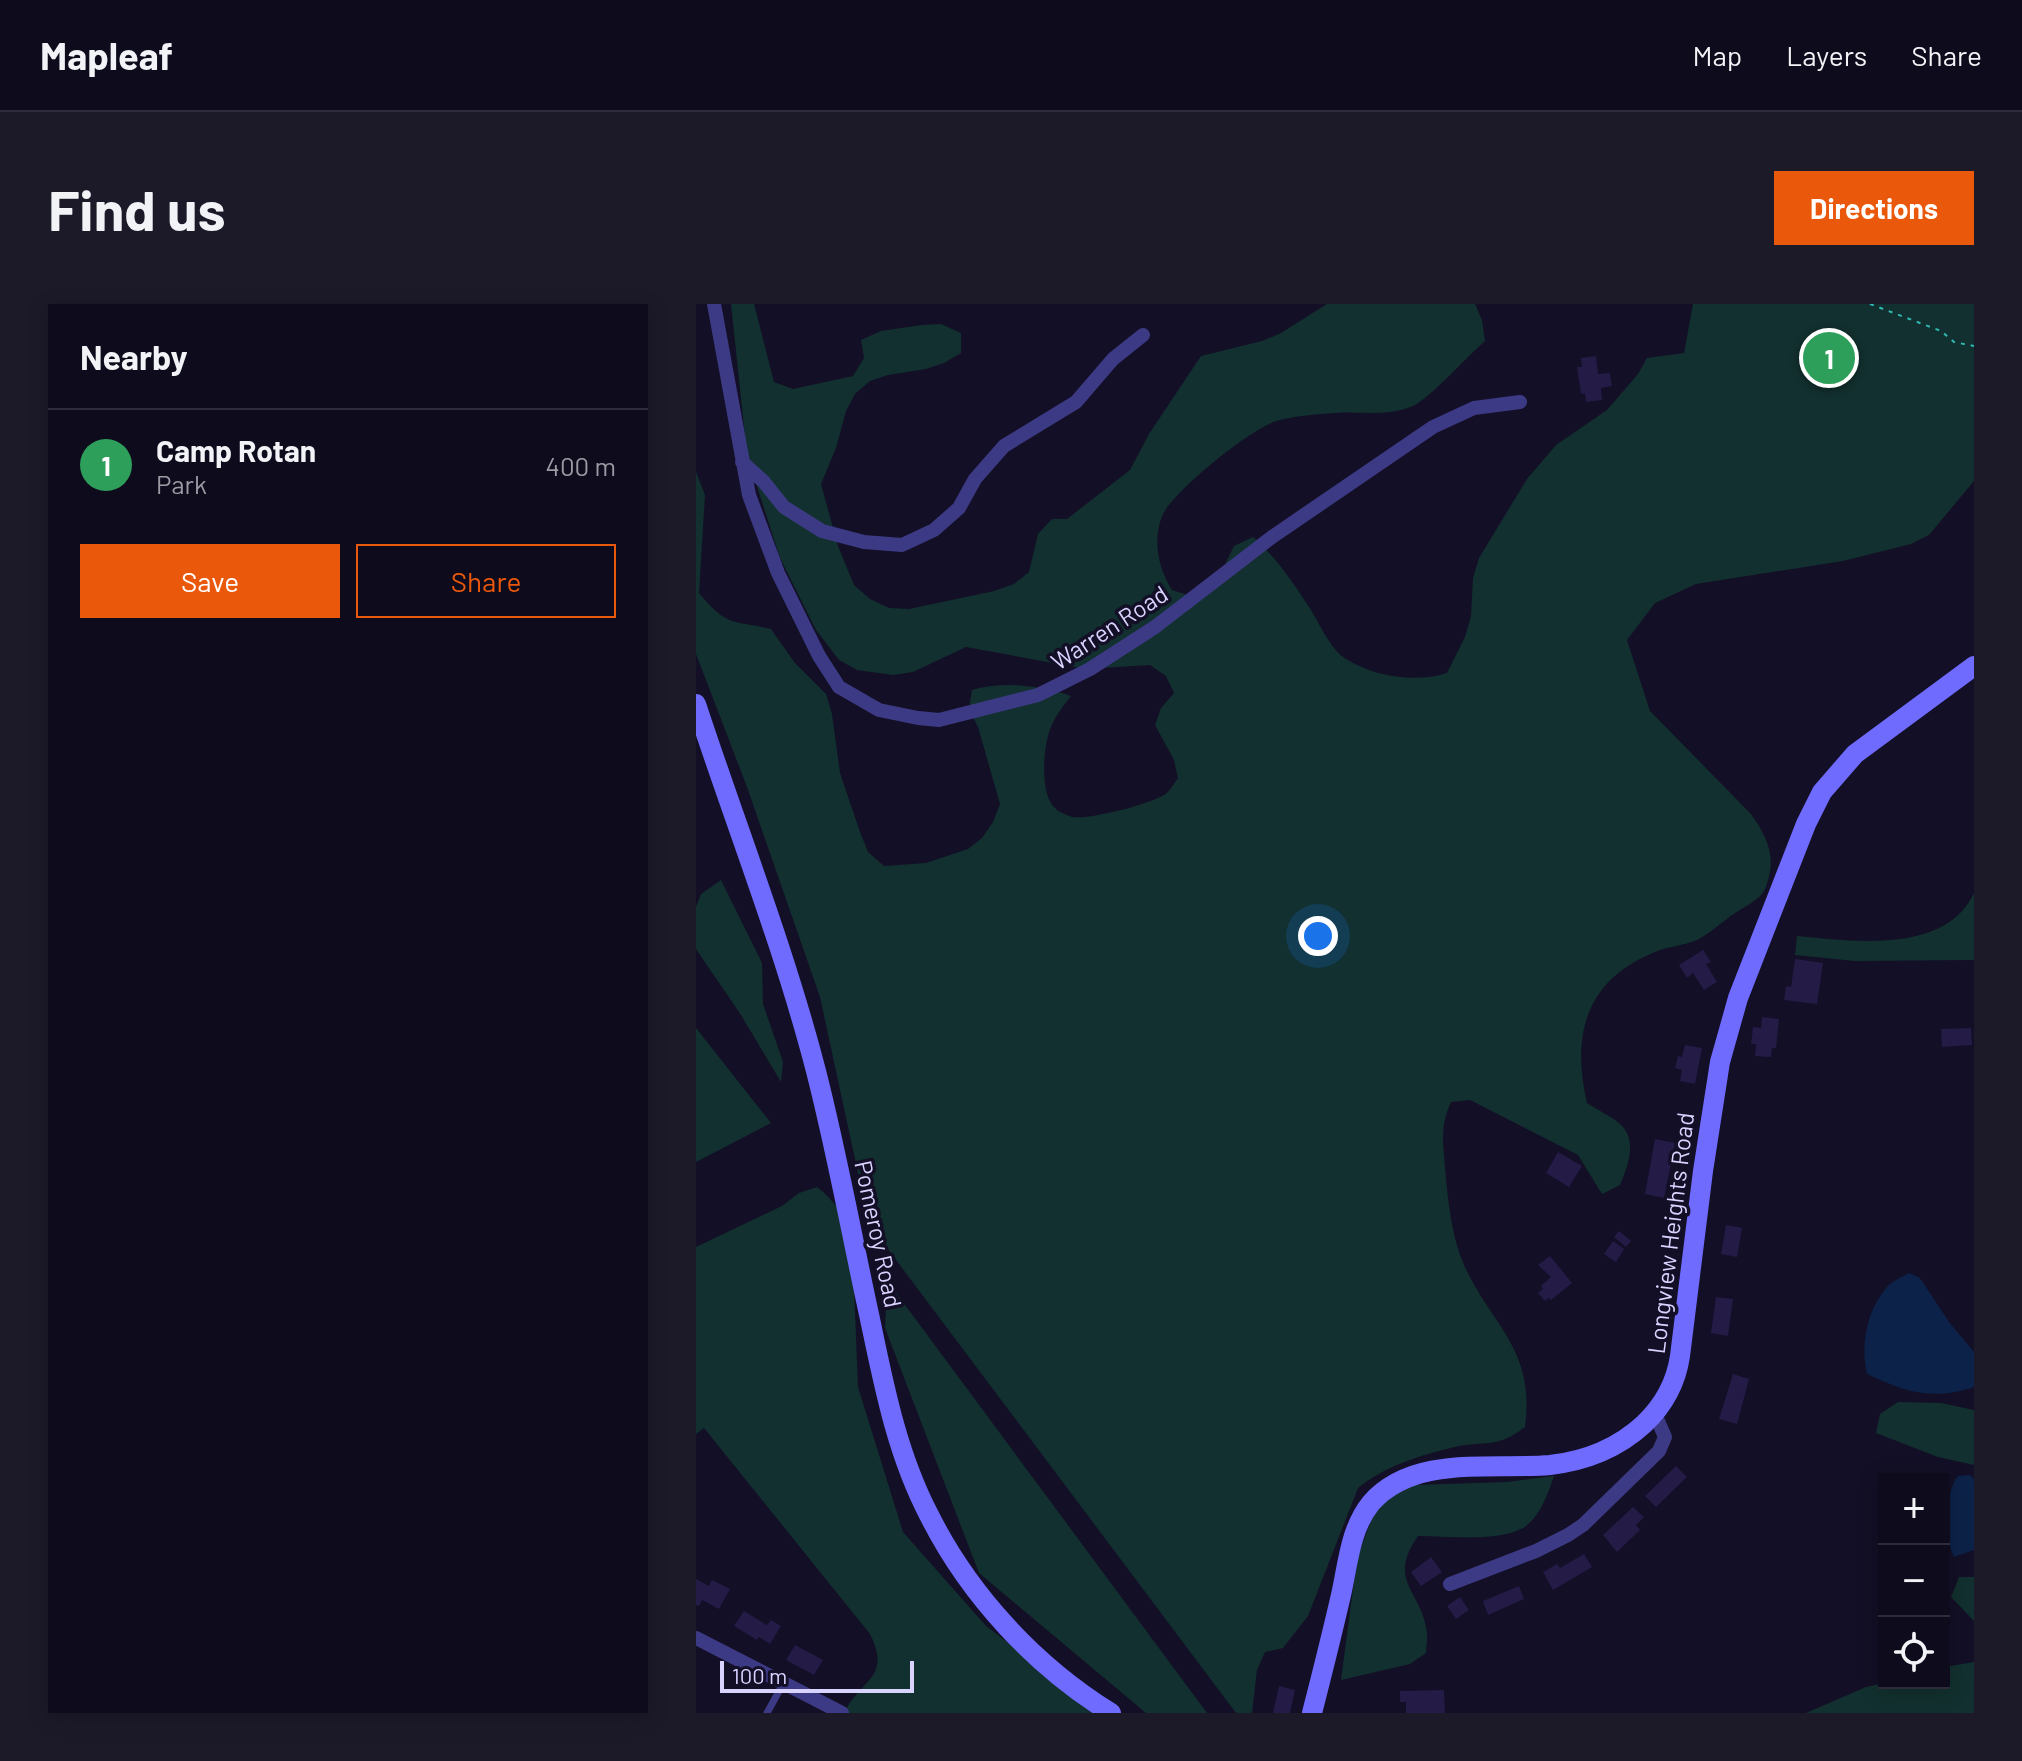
<!DOCTYPE html>
<html lang="en">
<head>
<meta charset="utf-8">
<style>
  :root { --surface:#0e0b1c; --page:#1c1929; --text:#f1f3f6; --muted:#9b9ba3; --line:#2e2b3b; --accent:#ea580c }
  body { margin:0; font-family:Barlow,sans-serif; background:var(--page); color:var(--text) }
  .controls { position:absolute; right:24px; bottom:24px; display:grid; overflow:hidden; border-radius:0px; box-shadow:0 4px 20px #0003 }
  .controls button { width:72px; height:72px; display:grid; place-items:center; padding:0; border:0; border-bottom:2px solid var(--line); background:var(--surface); color:var(--text); font:40px sans-serif }
  .scale { position:absolute; left:24px; bottom:20px; width:194px; box-sizing:border-box; padding-left:8px; border:4px solid #d9d4ff; border-top:0; font-size:22px; line-height:28px; white-space:nowrap; color:#d9d4ff; -webkit-text-stroke:6px #130f26; paint-order:stroke }
  .you { position:absolute; left:622px; top:632px; width:28px; height:28px; margin:-20px; border:6px solid #fff; border-radius:50%; background:#1a73e8; box-shadow:0 0 0 12px #1a73e833 }
  .badge { display:grid; place-items:center; width:52px; height:52px; border-radius:50%; background:var(--accent); color:#fff; font-size:26px; font-weight:700 }
  .pin { position:absolute; translate:-50% -50%; border:4px solid #fff; box-shadow:0 2px 8px #0006 }
  .list { margin:0; padding:0; list-style:none }
  h2 { display:flex; justify-content:space-between; align-items:center; height:104px; margin:0; padding:0 32px; font-size:34px }
  h2 small { font-size:26px; font-weight:400; color:var(--muted) }
  .list li { display:grid; grid-template-columns:52px 1fr auto; gap:24px; align-items:center; box-sizing:border-box; height:112px; padding:0 32px; border-top:2px solid var(--line) }
  .list b { display:block; font-size:30px; white-space:nowrap }
  .list p { margin:0; font-size:26px; white-space:nowrap; color:var(--muted) }
  .list em { font-size:26px; font-style:normal; color:var(--muted) }
  .actions { display:flex; gap:16px; padding:24px 32px }
  .actions a { flex:1; padding:18px 0; border:2px solid var(--accent); border-radius:0px; text-align:center; font-size:28px; color:var(--accent) }
  .actions .main { background:var(--accent); color:#fff }
  .icon { flex:none; width:44px; height:44px; fill:none; stroke:currentColor; stroke-width:2; stroke-linecap:round; stroke-linejoin:round }
  .map { position:relative; flex:none; width:1278px; height:1409px; overflow:hidden; border-radius:0px }
  header { display:flex; align-items:center; gap:48px; box-sizing:border-box; height:112px; padding:0 40px; background:var(--surface); border-bottom:2px solid var(--line) }
  header strong { font-size:38px }
  nav { display:flex; gap:44px; margin-inline-start:auto; font-size:28px }
  .intro { display:flex; align-items:center; justify-content:space-between; box-sizing:border-box; height:192px; padding:0 48px }
  h1 { margin:0; font-size:56px }
  .button { padding:20px 36px; border-radius:0px; background:var(--accent); color:#fff; font-size:28px; font-weight:700 }
  main { display:flex; gap:48px; padding:0 48px }
  aside { flex:1; background:var(--surface); border-radius:0px; box-shadow:0 4px 20px #0003 }
  .map>svg:first-child { display:block }
  .green { fill:#12302f }
  .water { fill:#0c2248 }
  .building { fill:#241b47 }
  .lines { fill:none; stroke-linecap:round; stroke-linejoin:round }
  .path { stroke:#2fb8b0; stroke-width:2; stroke-dasharray:4 6; stroke-linecap:butt }
  .lane { stroke:#3d3a85; stroke-width:7 }
  .street { stroke:#3d3a85; stroke-width:14 }
  .secondary { stroke:#6f6bff; stroke-width:20 }
  .labels { text-anchor:middle; dominant-baseline:central; stroke-width:7; stroke-linejoin:round; paint-order:stroke }
  .street-label { font-size:24px; fill:#d9d4ff; stroke:#130f26 }
</style>
</head>
<body>
<header>
<strong>Mapleaf</strong>
<nav><a>Map</a><a>Layers</a><a>Share</a></nav>
</header>
<div class="intro"><h1>Find us</h1><a class="button">Directions</a></div>
<main>
<aside>
<h2>Nearby<small></small></h2>
<ul class="list">
<li><span class="badge" style="background:#2e9e5b">1</span><div><b>Camp Rotan</b><p>Park</p></div><em>400 m</em></li>
</ul>
<div class="actions"><a class="main">Save</a><a>Share</a></div>
</aside>
<div class="map">
<svg width="1278" height="1409" viewBox="0 0 1278 1409">
  <rect width="100%" height="100%" fill="#130f26"/>
  <path class="green" d="M 35,0 L 58,0 L 78,78 L 97,85 L 157,72 L 168,54 L 165,36 L 185,27 L 226,21 L 245,20 L 265,29 L 265,49 L 248,59 L 230,65 L 192,71 L 174,77 L 159,90 L 150,107 L 140,144 L 125,180 L 142,242 L 158,281 L 174,295 L 193,304 L 213,305 L 298,287 L 318,280 L 333,268 L 342,230 L 356,215 L 371,215 L 434,166 L 453,130 L 505,52 L 566,37 L 585,29 L 631,0 L 779,0 L 786,16 L 789,37 C 773,51 733,95 717,102 C 691,113 666,107 639,109 C 621,110 601,112 584,116 C 558,121 479,186 467,210 C 456,235 462,264 476,286 L 495,292 L 516,287 L 538,242 L 557,233 C 578,251 596,277 611,300 C 623,317 632,343 650,355 C 679,373 719,379 751,369 L 769,333 L 775,312 L 777,274 L 783,254 L 831,175 L 860,141 L 911,106 L 942,70 L 951,54 L 988,49 L 997,0 L 1278,0 L 1278,177 L 1233,231 L 1215,240 L 1147,257 L 1000,280 L 959,299 L 931,336 L 954,407 L 1055,510 C 1069,530 1079,548 1073,573 C 1071,578 1070,586 1066,590 C 1059,598 1045,605 1036,611 C 1025,619 1013,630 1001,636 C 988,642 972,642 959,648 C 890,676 875,730 891,799 C 901,806 915,812 924,820 C 942,836 932,862 924,881 L 906,890 L 882,851 L 774,796 L 755,798 C 744,822 747,838 749,864 C 752,896 755,931 768,961 C 797,1024 839,1044 829,1123 C 800,1145 791,1136 759,1143 C 725,1151 689,1162 662,1184 L 612,1312 L 587,1344 L 569,1348 L 561,1366 L 556,1409 L 540,1409 L 173,920 L 124,693 L 51,483 L 0,350 L 0,168 L 9,191 L 3,289 C 31,323 36,316 75,325 L 99,359 L 130,390 L 136,410 L 144,469 L 164,528 L 172,548 L 188,562 L 230,559 L 272,545 L 286,534 L 297,518 L 304,500 L 282,423 L 273,405 L 276,386 C 305,377 347,381 375,392 C 367,402 360,411 355,423 C 347,441 343,492 360,505 C 363,508 372,512 377,513 C 393,516 459,499 471,489 C 475,485 479,478 482,474 L 478,456 L 459,421 L 465,404 L 478,389 L 470,372 L 454,361 L 389,365 L 270,343 L 217,368 L 197,371 L 161,366 L 143,356 L 120,326 L 84,254 L 51,151 Z
    M 25,576 L 66,659 L 67,700 L 87,758 L 85,778 L 45,711 L 0,645 L 0,603 L 5,590 Z
    M 1278,589 L 1278,656 L 1159,657 L 1099,651 L 1101,632 C 1156,637 1249,651 1278,589 Z
    M 0,724 L 75,819 L 0,858 Z
    M 121,883 C 139,897 148,911 156,933 L 162,1083 L 207,1228 L 290,1322 L 406,1409 L 148,1409 C 165,1374 196,1375 174,1330 L 8,1124 L 0,1130 L 0,943 L 86,902 L 103,889 Z
    M 198,986 L 511,1409 L 450,1409 L 283,1269 L 189,1024 L 190,1004 Z
    M 1202,1098 L 1245,1099 L 1278,1106 L 1278,1161 L 1242,1153 L 1180,1129 L 1184,1110 Z
    M 858,1172 C 852,1190 843,1216 825,1225 C 799,1238 750,1232 722,1232 C 690,1278 726,1286 731,1329 C 732,1335 730,1343 730,1349 L 714,1360 L 645,1376 L 661,1254 L 681,1201 L 717,1181 L 811,1178 Z
    M 1263,1273 L 1278,1273 L 1278,1317 L 1255,1293 Z
    M 1278,1358 L 1278,1409 L 1110,1409 L 1170,1383 L 1188,1379 L 1248,1379 L 1248,1363 Z"/>
  <path class="water" d="M 1213,969 L 1224,974 L 1253,1018 L 1278,1048 L 1278,1083 C 1237,1097 1209,1088 1171,1070 C 1164,1040 1171,1006 1191,983 C 1196,977 1206,973 1213,969 Z
    M 1274,1171 L 1278,1175 L 1278,1246 L 1258,1253 C 1249,1236 1249,1186 1262,1172 Z"/>
  <path class="building" d="M 900,52 L 902,70 L 914,69 L 916,82 L 905,84 L 906,96 L 890,98 L 889,89 L 885,90 L 881,63 L 886,63 L 885,54 Z
    M 1007,646 L 1015,658 L 1010,660 L 1021,678 L 1008,686 L 997,669 L 991,674 L 983,661 Z
    M 1099,655 L 1127,659 L 1121,700 L 1088,696 L 1090,682 L 1095,683 Z
    M 1066,713 L 1083,715 L 1080,744 L 1076,744 L 1075,753 L 1059,752 L 1060,740 L 1055,740 L 1057,723 L 1065,724 Z
    M 1275,724 L 1276,741 L 1246,743 L 1245,725 Z
    M 989,741 L 1006,744 L 999,780 L 984,777 L 986,766 L 979,764 L 982,752 L 986,753 Z
    M 959,835 L 979,839 L 968,894 L 949,890 Z
    M 862,848 L 886,862 L 873,883 L 850,869 Z
    M 1030,921 L 1046,924 L 1041,953 L 1025,950 Z
    M 923,927 L 935,937 L 930,943 L 918,933 Z
    M 917,937 L 928,945 L 920,958 L 908,950 Z
    M 854,952 L 876,979 L 855,996 L 853,994 L 849,997 L 842,989 L 847,985 L 845,982 L 855,973 L 842,961 Z
    M 1020,993 L 1037,995 L 1032,1032 L 1015,1029 Z
    M 1037,1070 L 1053,1075 L 1041,1120 L 1023,1115 Z
    M 980,1162 L 991,1173 L 960,1203 L 949,1192 Z
    M 937,1203 L 948,1213 L 940,1221 L 944,1226 L 921,1248 L 907,1231 Z
    M 888,1250 L 896,1263 L 857,1286 L 847,1268 L 861,1260 L 864,1264 Z
    M 735,1253 L 746,1268 L 725,1282 L 715,1268 Z
    M 0,1275 L 13,1282 L 16,1276 L 34,1285 L 23,1305 L 6,1296 L 3,1302 L 0,1301 Z
    M 823,1282 L 828,1295 L 792,1311 L 787,1297 Z
    M 764,1293 L 773,1306 L 760,1315 L 751,1302 Z
    M 48,1307 L 71,1321 L 75,1316 L 85,1322 L 74,1340 L 63,1333 L 61,1336 L 38,1322 Z
    M 99,1341 L 127,1356 L 118,1371 L 90,1356 Z
    M 583,1382 L 599,1386 L 594,1409 L 577,1409 Z
    M 748,1386 L 749,1409 L 710,1409 L 710,1398 L 704,1398 L 704,1387 Z"/>
  <g class="lines">
    <path class="path" d="M 1174,0 L 1245,27 L 1258,38 L 1278,42"/>
    <path class="lane" d="M 71,1409 L 87,1380"/>
    <path class="street" d="M 18,0 L 53,191 L 82,269 L 123,352 L 143,383 L 183,406 L 222,414 L 243,416 L 342,391 L 394,365 L 459,323 L 576,233 L 737,123 L 778,104 L 824,98
      M 46,158 L 68,178 L 88,203 L 126,227 L 168,238 L 206,241 L 238,226 L 263,204 L 279,175 L 308,142 L 380,98 L 417,55 L 447,31
      M 754,1280 L 840,1247 L 872,1231 L 887,1221 L 963,1147 L 969,1133 L 959,1110
      M 0,1334 L 146,1409"/>
    <path class="secondary" d="M 0,400 C 40,522 88,643 120,767 C 141,849 156,933 174,1015 C 188,1082 201,1150 233,1211 C 273,1291 339,1362 415,1409
      M 616,1409 C 626,1370 636,1330 645,1291 C 652,1260 654,1225 675,1199 C 718,1150 797,1166 854,1161 C 889,1157 922,1144 948,1120 C 967,1102 980,1079 984,1052 L 1007,867 L 1024,758 L 1042,694 L 1110,520 L 1126,488 L 1159,450 L 1278,362"/>
  </g>
  <g class="labels">
    <g class="street-label">
      <text transform="translate(413 323) rotate(-33)">Warren Road</text>
      <text transform="translate(974 929) rotate(-83)">Longview Heights Road</text>
      <text transform="translate(183 930) rotate(78)">Pomeroy Road</text>
    </g>
  </g>
</svg>
<div class="controls">
<button>+</button>
<button>−</button>
<button><svg class="icon" aria-label="locate" viewBox="0 0 24 24"><circle cx="12" cy="12" r="6"/><path d="M12 2v4M12 18v4M2 12h4M18 12h4"/></svg></button>
</div>
<div class="scale">100 m</div>
<div class="you"></div>
<div class="pin badge" style="left:1133px;top:54px;background:#2e9e5b">1</div>
</div>
</main>
</body>
</html>
